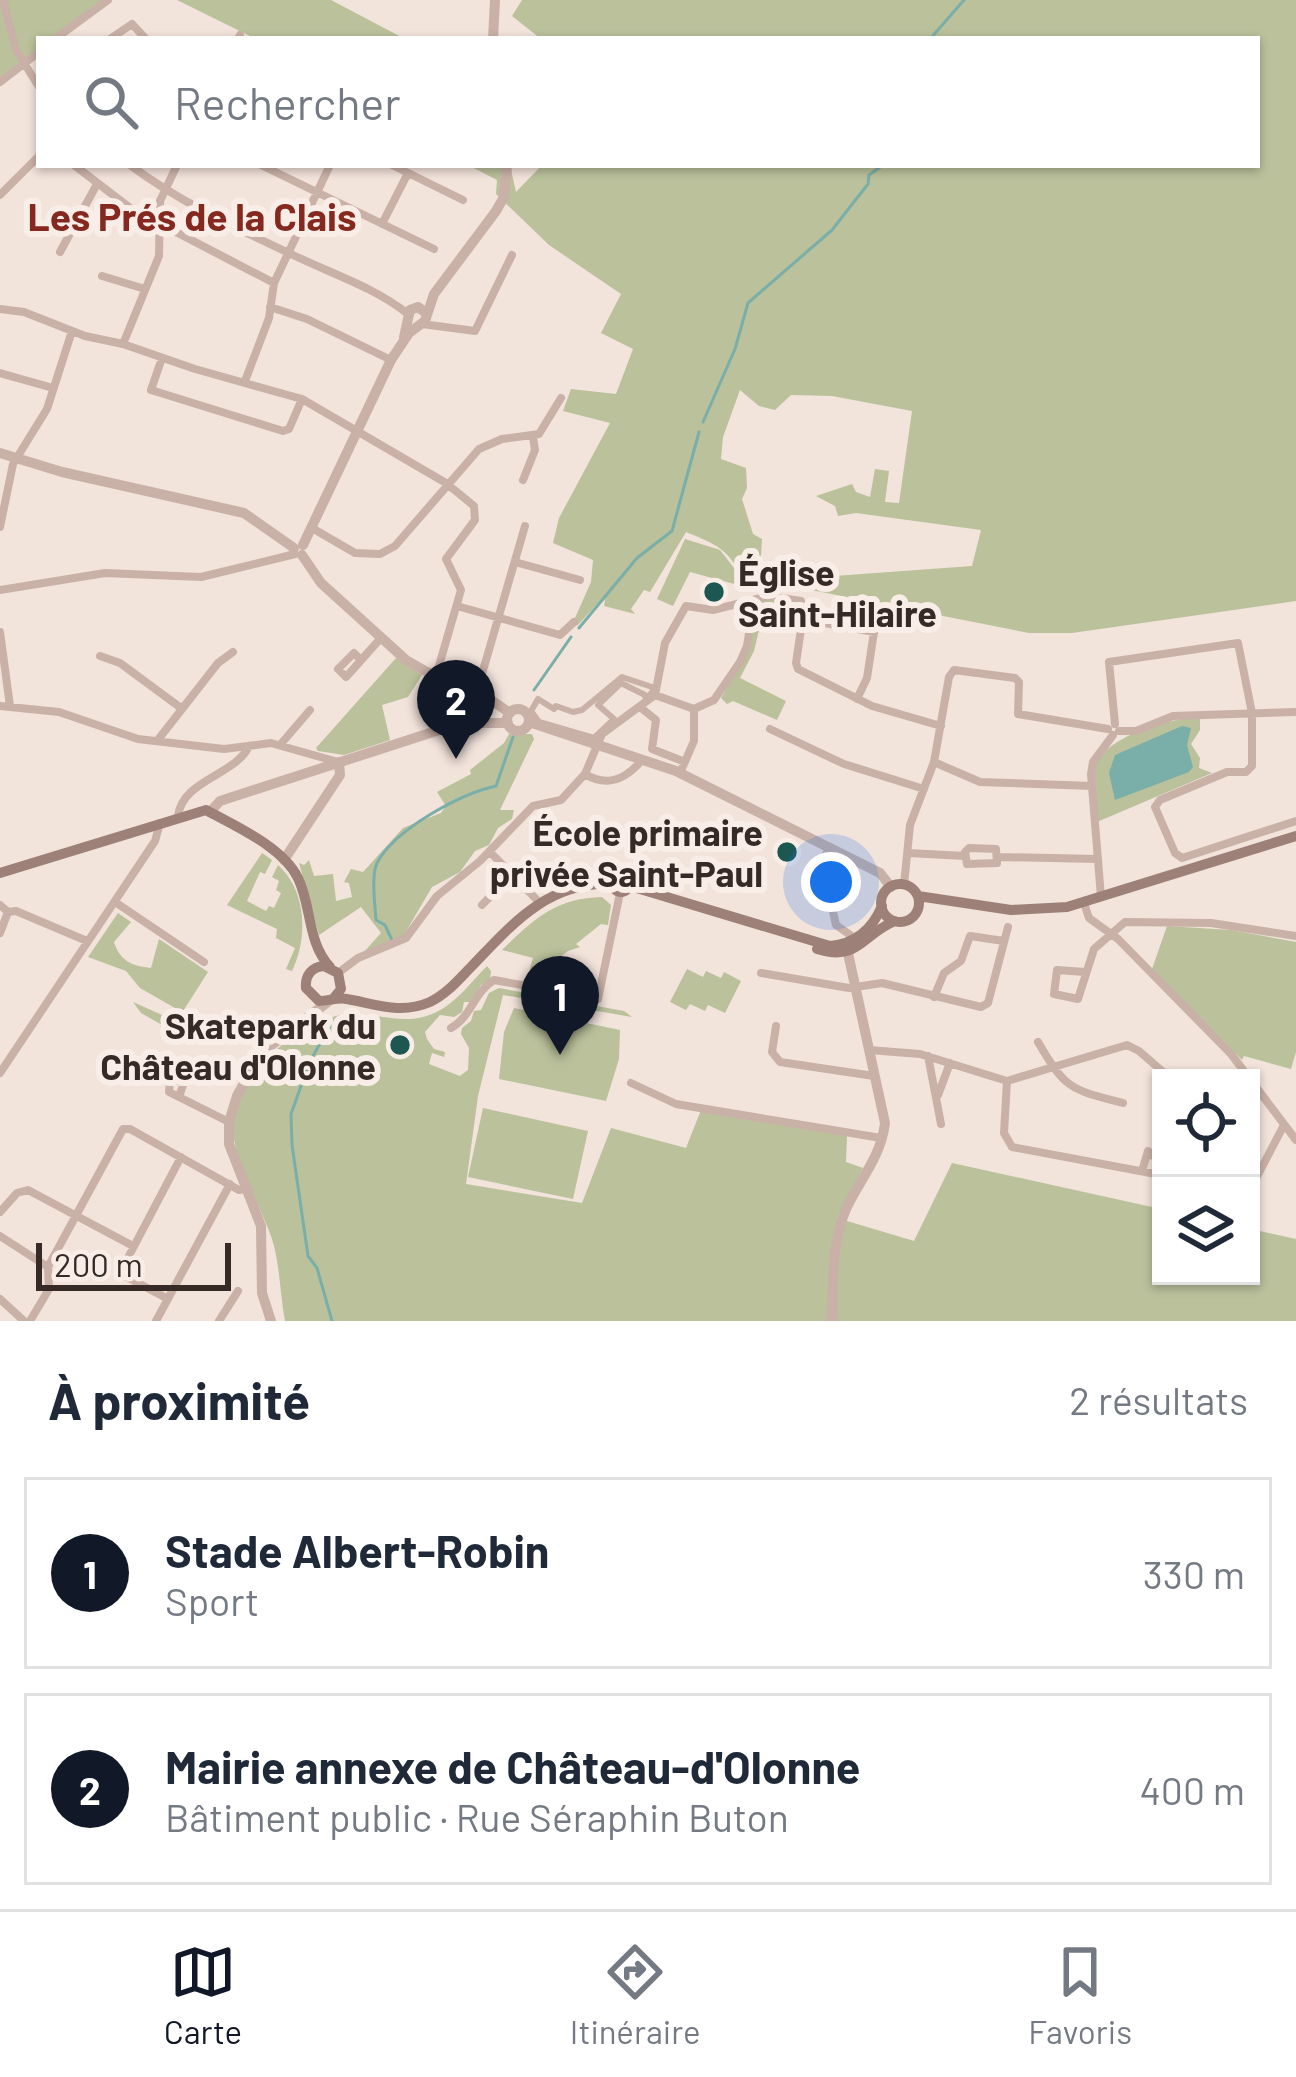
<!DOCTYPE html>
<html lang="fr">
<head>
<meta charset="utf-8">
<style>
  :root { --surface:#fff; --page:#f2f2f3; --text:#1f2937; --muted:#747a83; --line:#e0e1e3; --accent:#111827 }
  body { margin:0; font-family:Barlow,sans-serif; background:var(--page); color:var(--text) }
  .controls { position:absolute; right:36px; bottom:36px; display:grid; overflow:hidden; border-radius:0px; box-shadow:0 3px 9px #0004 }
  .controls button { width:108px; height:108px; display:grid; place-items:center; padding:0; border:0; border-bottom:3px solid var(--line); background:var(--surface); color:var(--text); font:60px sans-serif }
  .scale { position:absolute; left:36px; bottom:30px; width:195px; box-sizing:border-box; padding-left:12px; border:6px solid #362a27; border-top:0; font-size:33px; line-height:42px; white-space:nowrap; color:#362a27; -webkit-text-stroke:9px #f9eee7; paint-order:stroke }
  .you { position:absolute; left:831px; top:882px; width:42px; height:42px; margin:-30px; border:9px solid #fff; border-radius:50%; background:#1a73e8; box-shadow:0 0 0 18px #1a73e833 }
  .badge { display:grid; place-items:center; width:78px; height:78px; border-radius:50%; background:var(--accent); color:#fff; font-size:39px; font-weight:700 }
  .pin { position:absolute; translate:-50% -99px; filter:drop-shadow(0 3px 6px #0008) }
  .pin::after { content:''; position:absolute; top:63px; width:42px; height:36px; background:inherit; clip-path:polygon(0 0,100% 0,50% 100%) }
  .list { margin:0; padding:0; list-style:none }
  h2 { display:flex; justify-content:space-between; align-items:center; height:156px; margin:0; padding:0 48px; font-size:51px }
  h2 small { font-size:39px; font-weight:400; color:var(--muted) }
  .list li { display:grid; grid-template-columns:78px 1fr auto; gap:36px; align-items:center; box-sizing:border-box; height:192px; margin:0 24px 24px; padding:0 24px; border:3px solid var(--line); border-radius:0px }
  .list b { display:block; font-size:45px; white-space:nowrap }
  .list p { margin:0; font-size:39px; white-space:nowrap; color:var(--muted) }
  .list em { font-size:39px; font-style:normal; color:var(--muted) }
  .icon { flex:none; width:66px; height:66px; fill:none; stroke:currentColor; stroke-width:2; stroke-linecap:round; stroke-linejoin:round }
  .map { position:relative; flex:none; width:1296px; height:1321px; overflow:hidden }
  .search { position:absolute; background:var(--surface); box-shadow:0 3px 9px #0004; left:36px; right:36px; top:36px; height:132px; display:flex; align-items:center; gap:30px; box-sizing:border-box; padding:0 42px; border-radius:0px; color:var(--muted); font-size:45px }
  .sheet { height:588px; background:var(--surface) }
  nav { display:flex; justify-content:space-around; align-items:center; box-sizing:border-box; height:168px; border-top:3px solid var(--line); background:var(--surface); font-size:33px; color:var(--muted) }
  nav a { display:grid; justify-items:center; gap:6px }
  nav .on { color:var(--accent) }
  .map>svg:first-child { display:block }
  .green { fill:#bac19b }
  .water { fill:#7aafa9 }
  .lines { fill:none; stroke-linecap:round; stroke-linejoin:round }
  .stream { stroke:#7aafa9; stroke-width:3 }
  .pedestrian { stroke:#cab1a7; stroke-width:6 }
  .minor { stroke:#cab1a7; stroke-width:8 }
  .tertiary { stroke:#cab1a7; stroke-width:10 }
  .secondary { stroke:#9d8078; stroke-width:10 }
  .poi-dot { fill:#1d5752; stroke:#f9eee7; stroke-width:4.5 }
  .labels { text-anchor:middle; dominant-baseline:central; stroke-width:12; stroke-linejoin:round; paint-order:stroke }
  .poi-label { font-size:36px; font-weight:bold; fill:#362a27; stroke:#f9eee7; text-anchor:end }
  .neighbourhood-label { font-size:39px; font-weight:bold; fill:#852920; stroke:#f9eee7 }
</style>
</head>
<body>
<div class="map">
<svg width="1296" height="1321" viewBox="0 0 1296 1321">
  <rect width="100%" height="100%" fill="#f2e3db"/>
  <path class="green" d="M 0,0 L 102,0 L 51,39 L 39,39 L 39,48 L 0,79 Z
    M 177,0 L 331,0 L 405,39 L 256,39 Z
    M 522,0 L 1296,0 L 1296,601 L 1072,633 L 1029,633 L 791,586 L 793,579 L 972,566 L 981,530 L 856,513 L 838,516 L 835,506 L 816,496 L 852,484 L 856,492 L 870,497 L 875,469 L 889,471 L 885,502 L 899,503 L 912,411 L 832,396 L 791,395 L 775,410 L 759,406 L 740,390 L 723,437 L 721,459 L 746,468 L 747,488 L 742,499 L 753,534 L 762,539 L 760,573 L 749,589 C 730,552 724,547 686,532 L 650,592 L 644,590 L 631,609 L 635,614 L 604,606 L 606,594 L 577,626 L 575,618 L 591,582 L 593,560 L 553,543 L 559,518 L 610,423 L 563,411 L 571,389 L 616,394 L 633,349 L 601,333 L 621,294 L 549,245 L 496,194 L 497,180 L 468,165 L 510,165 L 516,192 L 542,165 L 1257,165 L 1257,39 L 541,39 L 512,16 Z
    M 685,539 L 720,550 L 741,577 L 738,585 L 690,572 L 673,606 L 657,599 Z
    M 765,599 L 798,604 L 797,607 L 765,605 L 754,651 L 740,678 L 786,701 L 777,720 L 733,701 L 727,704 L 721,698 L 750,647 L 757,604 Z
    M 396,658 L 422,675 L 408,697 L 382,705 L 390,740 L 344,755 L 318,751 L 316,748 Z
    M 1200,717 L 1200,730 L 1191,744 L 1200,758 L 1199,768 L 1212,773 L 1097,822 C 1096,806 1089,777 1096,763 C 1110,735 1170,718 1200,717 Z
    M 509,734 L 532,734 L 534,739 L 500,810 L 514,810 L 512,819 L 498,828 L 489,845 L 475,851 L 460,872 L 432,887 L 404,935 L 364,952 L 381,933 L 361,907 L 319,935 L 299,863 L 304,865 L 309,860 L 314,876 L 333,874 L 336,901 L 352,897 L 349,883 L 344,882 L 351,869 L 363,872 L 403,828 L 441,813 L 446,806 L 437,792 L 471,774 L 470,770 L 504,743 Z
    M 262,853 L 272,860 L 265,874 L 260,872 L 247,901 L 266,911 L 269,906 L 274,908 L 281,893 L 276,890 L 279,881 L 272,877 L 278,865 C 307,891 308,938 292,971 L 286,969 L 295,948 L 276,938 L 277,929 L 227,905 Z
    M 602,897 L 611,905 L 608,925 L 601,924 L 576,944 L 580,947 L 568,951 L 534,978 L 529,972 L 533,958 L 502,950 C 534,919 556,898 602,897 Z
    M 118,913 L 131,922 L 114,942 C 120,961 132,966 151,968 L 159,939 L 208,972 L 171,1030 L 141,1013 L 133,1002 L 171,1019 L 175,1008 L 140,988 L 126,971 L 88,957 Z
    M 1167,926 L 1231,930 L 1296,942 L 1296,1052 L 1291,1069 L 1244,1056 L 1242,1060 L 1152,969 Z
    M 487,966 L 491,971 L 490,979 L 481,985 L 470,1002 L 464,1002 L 462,1012 L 454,1017 L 440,1015 L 425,1032 L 427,1039 L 434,1049 L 445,1052 L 444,1057 L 432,1053 L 429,1064 L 460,1076 L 468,1070 L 469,1048 L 461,1034 L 462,1028 L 471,1021 L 474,1011 L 481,1010 L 489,993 L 499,988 L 624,1011 L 632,1017 L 503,995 L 478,1096 L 466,1184 L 582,1203 L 611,1128 L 686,1148 L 701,1110 L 847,1136 L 846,1162 L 863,1168 L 837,1218 L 914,1241 L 952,1163 L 1161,1209 L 1161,1276 L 1251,1276 L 1251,1229 L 1296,1239 L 1296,1321 L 285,1321 C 280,1295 280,1264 272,1239 C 262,1209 232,1157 233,1127 C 235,1076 301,1016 350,1014 C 379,1013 403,1026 432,1014 C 455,1005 470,983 487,966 Z
    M 687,969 L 703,977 L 706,971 L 721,978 L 724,972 L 741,981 L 725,1013 L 708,1005 L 705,1011 L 690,1004 L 686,1010 L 670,1002 Z
    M 514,1008 L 620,1030 L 619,1059 L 606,1101 L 499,1079 L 504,1032 Z
    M 483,1108 L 588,1131 L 573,1199 L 468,1177 Z"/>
  <path class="water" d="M 1182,726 L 1191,728 L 1187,745 L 1193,767 L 1189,772 L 1115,800 L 1109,773 L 1115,755 Z"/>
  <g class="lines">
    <path class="stream" d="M 930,39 L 964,0
      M 703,422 L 735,349 L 748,303 L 832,230 L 868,184 L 869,175 L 883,165
      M 579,628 L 637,558 L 672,531 L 699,432
      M 534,690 L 571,637
      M 392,940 L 385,925 L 376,920 C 375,905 371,876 377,863 C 395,829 460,794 496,786 L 513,737
      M 332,1321 L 317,1268 L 308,1256 L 292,1145 L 291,1114 L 310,1061 L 333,1021"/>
    <path class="pedestrian" d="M 622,677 L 655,688 L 646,700 L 645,695 L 621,683 L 598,705 L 614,719 L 594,738 L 539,722 L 531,711 L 538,699 L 554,709 L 556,706 L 573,712 L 582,710 Z"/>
    <path class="minor" d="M 3,0 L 16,50 L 39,87
      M 55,39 L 108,0
      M 110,39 L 132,24 L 146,39
      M 238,39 L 240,35
      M 0,82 L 39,52
      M 74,165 L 138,214 L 160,218
      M 130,165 C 178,201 238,229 293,255 C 332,274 374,287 408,314
      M 261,165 L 434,249
      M 392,165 L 463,200
      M 0,195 L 39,156
      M 382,224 L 408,173
      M 161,230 L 172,230 L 274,283
      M 60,252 L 97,184
      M 102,276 L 145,289
      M 270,307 L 307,319 L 391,360
      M 0,309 L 24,312 L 85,336 L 123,344 L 195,369 L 302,399 L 446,483 L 474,506 L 475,520 L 446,559 L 461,590 L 436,676
      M 422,324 L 475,331 L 512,255
      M 123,344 L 159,256 L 160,201 L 177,165
      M 162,358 L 151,390 L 283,431 L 289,429 L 302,399
      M 0,373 L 53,388
      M 245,381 L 269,318 L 274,283 L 330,165
      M 523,480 L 535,450 L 533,437
      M 0,527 L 13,464 L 47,409 L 72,331
      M 312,528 L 355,553 L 380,554 L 395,546 L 479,449 L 502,439 L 539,434 L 561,398
      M 515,562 L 580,580
      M 0,590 L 105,573 L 201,577 L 295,554
      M 457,606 L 560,635 L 574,622
      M 803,619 L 874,632 L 867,678 L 857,699
      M 0,632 L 10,706
      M 100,656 L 120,663 L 181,708
      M 361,660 L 354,653 L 338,669 L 346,677 C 358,664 369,651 381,638
      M 482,674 L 525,526
      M 655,695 L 694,709 L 714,700 L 740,662 L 747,646 L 754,601
      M 0,706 L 59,712 L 138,739 L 224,749 L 271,743 L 338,762
      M 640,707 L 656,720 L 652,749 L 685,762
      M 1115,724 L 1109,662 L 1238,643 L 1252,713 L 1252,766 L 1246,772 L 1227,772 L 1160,800 L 1155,807 L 1175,853 L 1182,858 L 1296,821
      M 770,729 L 844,764 L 924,789
      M 1119,731 L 1136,731 L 1173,716 L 1296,712
      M 157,741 L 218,663 L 233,652
      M 280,745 L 310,710
      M 934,762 L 980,782 L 1092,786
      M 680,773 L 694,741 L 694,709
      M 585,774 C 608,788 626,779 642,760
      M 178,816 C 182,780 236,775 249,746
      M 829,848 L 822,863 L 836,925 L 856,939
      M 969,848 L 996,849 L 997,863 L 967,864 L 965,852 Z
      M 490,852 L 539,902
      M 908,853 L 965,856
      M 998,857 L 1098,859
      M 904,885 L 910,825 L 934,762 L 949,677 L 954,670 L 1015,678 L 1019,682 L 1018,714 L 1108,729
      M 1101,897 L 1091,774 L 1093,762 L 1113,735
      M 115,902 L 204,962
      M 1084,903 L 1089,918 L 1118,939 L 1231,1054 L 1296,1140
      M 0,905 L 8,912 L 16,911 L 87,941
      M 482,905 L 512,874
      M 0,933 L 8,912
      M 1085,972 L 1057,970 L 1054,994 L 1078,999 L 1094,949 L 1125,922 L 1211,923 L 1296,936
      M 338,973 L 358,958 L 406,938 L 437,896 L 480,861 L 533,806 L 561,800 L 585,774 L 602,734 L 655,695 L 665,643 L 686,606 L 713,610 L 768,596 L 801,601 L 804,609 L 796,663 L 798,669 L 872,706 L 941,726
      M 761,973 L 849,988 L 882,983 L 981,1007 L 988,1003 L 1008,927
      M 934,997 L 944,973 L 961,961 L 970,936 L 1004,941
      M 776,1026 L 772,1052 L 780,1062 L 874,1076
      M 451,1028 C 472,1016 473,993 494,980 L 598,999 L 620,893
      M 1038,1042 C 1066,1090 1070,1089 1123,1103
      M 869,1050 L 920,1054 L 1007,1081 L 1127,1045 L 1139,1051 L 1170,1078
      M 928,1056 L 941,1124
      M 0,1073 L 155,841 L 160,823
      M 1007,1081 L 1004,1133 L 1012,1147 L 1161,1175
      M 631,1083 L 676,1104 L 881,1138
      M 938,1095 L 950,1063
      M 179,1097 L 184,1082 L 170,1079 L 169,1092 L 229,1122
      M 1142,1171 L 1148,1151 L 1161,1163
      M 1251,1188 L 1284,1125
      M 0,1212 L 17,1193 L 28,1190 L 133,1246
      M 0,1236 L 48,1267
      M 0,1299 L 24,1321
      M 168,1299 L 125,1276 L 122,1269 L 181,1157
      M 30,1321 L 49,1289 L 48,1267 L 123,1129 L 130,1129 L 239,1190 L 246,1189
      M 156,1321 L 230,1184
      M 219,1321 L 238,1291"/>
    <path class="tertiary" d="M 493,39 L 495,0
      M 404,337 L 410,310 L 418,307 L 426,313
      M 0,453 L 62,472 L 244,513 L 294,548
      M 303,545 L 391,360 L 409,333 L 425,321 L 434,294 L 496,211 L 504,197 L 507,165
      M 302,555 L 321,583 L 406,660 L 427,672 L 475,689 L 510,713
      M507 720a11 11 0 1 1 22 0a11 11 0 1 1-22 0Z
      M 529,722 L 676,771 L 880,873 L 891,887
      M 210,812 L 220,801 L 461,723 L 508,723
      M 284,860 L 340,775 L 339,762
      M 271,1321 L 262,1293 L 261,1226 L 229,1144 L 229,1122 L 237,1096 L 260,1054 L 329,1001
      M 832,1321 C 833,1284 831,1244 846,1209 C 860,1179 881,1157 885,1123 L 846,944"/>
    <path class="secondary" d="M 0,873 L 206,810 C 235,826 283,847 298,878 C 312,907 307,942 330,967
      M613 884a8 8 0 1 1 16 0a8 8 0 1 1-16 0Z
      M881 903a19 19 0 1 1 38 0a19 19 0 1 1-38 0Z
      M 630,886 L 830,946 C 855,944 872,930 882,906
      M 918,896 L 1011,910 L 1067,907 L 1296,836
      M 817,949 C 859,962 861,935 895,921
      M 333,999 L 341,989 L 338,973 L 324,966 C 312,967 305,975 306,988 L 319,1001 C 329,1001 338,997 347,999 C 376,1004 400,1015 430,1002 C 447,994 459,979 472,966 C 513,923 549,881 613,884"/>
  </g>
  <g class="poi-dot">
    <circle cx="714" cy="592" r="12"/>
    <circle cx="787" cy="852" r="12"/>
    <circle cx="400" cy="1045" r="12"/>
  </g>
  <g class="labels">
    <g class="poi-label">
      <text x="738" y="571" text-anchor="start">Église<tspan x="738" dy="41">Saint-Hilaire</tspan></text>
      <text x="763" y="831">École primaire<tspan x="763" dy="41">privée Saint-Paul</tspan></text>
      <text x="376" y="1024">Skatepark du<tspan x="376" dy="41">Château d'Olonne</tspan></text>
    </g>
    <g class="neighbourhood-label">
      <text x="192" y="215">Les Prés de la Clais</text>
    </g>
  </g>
</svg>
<div class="controls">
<button><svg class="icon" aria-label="locate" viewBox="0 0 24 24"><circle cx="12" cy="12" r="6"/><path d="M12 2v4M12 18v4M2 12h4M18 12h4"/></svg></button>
<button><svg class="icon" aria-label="layers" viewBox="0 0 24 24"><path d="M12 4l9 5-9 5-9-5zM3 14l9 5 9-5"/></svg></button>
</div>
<div class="scale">200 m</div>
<div class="you"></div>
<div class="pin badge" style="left:560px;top:1055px">1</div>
<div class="pin badge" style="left:456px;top:759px">2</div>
<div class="search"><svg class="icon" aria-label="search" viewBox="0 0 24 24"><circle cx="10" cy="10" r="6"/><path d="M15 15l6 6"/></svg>Rechercher</div>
</div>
<section class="sheet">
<h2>À proximité<small>2 résultats</small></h2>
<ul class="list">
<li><span class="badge">1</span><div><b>Stade Albert-Robin</b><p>Sport</p></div><em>330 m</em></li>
<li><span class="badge">2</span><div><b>Mairie annexe de Château-d'Olonne</b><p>Bâtiment public · Rue Séraphin Buton</p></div><em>400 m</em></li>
</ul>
</section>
<nav>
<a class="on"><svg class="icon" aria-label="map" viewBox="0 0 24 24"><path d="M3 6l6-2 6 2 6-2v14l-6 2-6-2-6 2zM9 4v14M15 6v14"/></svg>Carte</a>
<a><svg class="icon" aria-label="directions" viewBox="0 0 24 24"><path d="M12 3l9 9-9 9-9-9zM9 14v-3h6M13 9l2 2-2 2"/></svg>Itinéraire</a>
<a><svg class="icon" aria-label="saved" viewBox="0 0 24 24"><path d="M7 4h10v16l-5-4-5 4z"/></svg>Favoris</a>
</nav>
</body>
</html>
